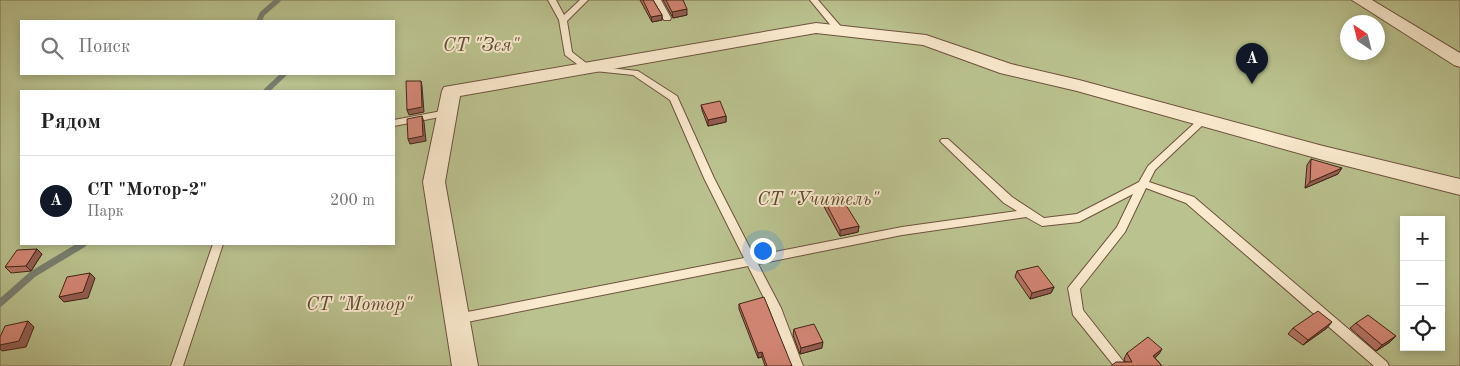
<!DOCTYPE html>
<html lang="ru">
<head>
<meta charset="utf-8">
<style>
  :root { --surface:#fff; --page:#f6f6f6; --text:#222; --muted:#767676; --line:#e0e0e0; --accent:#111827 }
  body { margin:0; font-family:"Old Standard TT",serif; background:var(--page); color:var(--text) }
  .controls { position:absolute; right:15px; bottom:15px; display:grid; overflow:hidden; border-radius:0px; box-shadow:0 2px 8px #0003 }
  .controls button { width:45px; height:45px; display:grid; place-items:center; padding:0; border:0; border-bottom:1px solid var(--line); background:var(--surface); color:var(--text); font:25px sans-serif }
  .compass { position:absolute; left:1340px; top:15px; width:45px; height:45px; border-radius:50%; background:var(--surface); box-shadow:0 2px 8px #0003; rotate:325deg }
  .you { position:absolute; left:762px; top:250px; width:18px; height:18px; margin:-12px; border:4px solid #fff; border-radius:50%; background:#1a73e8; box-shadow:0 0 0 8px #1a73e833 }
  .badge { display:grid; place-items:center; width:32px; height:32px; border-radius:50%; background:var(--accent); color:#fff; font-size:16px; font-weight:700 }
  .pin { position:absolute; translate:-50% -41px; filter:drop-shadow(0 1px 2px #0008) }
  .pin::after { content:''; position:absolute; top:26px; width:18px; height:15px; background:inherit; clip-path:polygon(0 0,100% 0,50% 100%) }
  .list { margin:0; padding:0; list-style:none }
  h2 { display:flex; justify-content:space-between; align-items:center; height:65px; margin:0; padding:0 20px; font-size:21px }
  h2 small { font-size:16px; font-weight:400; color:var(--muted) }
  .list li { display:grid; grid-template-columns:32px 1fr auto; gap:15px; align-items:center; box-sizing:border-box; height:90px; padding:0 20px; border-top:1px solid var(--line) }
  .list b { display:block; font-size:19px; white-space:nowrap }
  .list p { margin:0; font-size:16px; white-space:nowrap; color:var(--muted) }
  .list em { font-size:16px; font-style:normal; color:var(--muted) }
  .icon { flex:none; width:28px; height:28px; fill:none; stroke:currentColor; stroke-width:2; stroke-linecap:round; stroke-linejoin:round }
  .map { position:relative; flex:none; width:1460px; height:366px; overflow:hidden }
  .search { position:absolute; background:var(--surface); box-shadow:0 2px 8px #0003; left:20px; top:20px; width:375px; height:55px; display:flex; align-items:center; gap:12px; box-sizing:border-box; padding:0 18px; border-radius:0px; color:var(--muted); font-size:19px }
  .panel { position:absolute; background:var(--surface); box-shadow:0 2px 8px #0003; left:20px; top:90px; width:375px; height:155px; border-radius:0px }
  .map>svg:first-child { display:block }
  .green { fill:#bac28f; stroke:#7d7352; fill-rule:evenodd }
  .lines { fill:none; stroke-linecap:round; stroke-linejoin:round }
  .stream-far1 { stroke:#787f6e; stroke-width:5.5 }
  .stream { stroke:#787f6e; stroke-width:7 }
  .service-casing { stroke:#6e523d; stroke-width:2 }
  .minor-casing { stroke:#6e523d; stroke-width:2 }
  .service { fill:#faeace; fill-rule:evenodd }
  .minor { fill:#faeace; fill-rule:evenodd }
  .wall { fill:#b67465; stroke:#402416 }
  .shaded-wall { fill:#945e52; stroke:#402416 }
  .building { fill:#d48775; stroke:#402416 }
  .labels { text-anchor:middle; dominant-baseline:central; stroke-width:4; stroke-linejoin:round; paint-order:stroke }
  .park-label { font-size:19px; font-style:italic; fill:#5e4c34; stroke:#faeace }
</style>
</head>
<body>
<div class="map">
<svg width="1460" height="366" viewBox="0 0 1460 366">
  <rect width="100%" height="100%" fill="#f8deb3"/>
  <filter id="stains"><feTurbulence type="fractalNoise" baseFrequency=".004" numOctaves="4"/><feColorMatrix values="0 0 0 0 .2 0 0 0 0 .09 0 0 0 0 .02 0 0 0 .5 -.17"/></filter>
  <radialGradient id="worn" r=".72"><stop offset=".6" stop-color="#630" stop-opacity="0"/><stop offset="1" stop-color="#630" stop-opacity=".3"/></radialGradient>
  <path class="green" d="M 0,0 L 1460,0 L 1460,366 L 0,366 ZM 21,21 L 394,21 L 394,74 L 21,74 ZM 1348,22 L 1378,22 L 1378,52 L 1348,52 ZM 21,91 L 394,91 L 394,244 L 21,244 ZM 1404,220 L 1441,220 L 1441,347 L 1404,347 Z"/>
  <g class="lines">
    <path class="stream-far1" d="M 259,21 L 262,14 L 278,0
      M 266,91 L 284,74"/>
    <path class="stream" d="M 0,303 L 33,274 L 83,244"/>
    <g class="service-casing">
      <path id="service" d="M 548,0 L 556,0 L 564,15 L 580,0 L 588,0 L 567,21 L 572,52 L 590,66 L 638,71 L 677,96 L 714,178 L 754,256 L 902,227 L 1017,211 L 1004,203 L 942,143 L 940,141 L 942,139 L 948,139 L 1012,197 L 1044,218 L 1077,214 L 1139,182 L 1148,166 L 1200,118 L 1206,118 L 1208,120 L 1206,122 L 1155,170 L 1149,182 L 1194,197 L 1387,362 L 1389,366 L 1374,366 L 1186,203 L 1146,188 L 1125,232 L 1080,289 L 1083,310 L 1127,366 L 1114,366 L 1073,315 L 1068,288 L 1117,227 L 1133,194 L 1079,222 L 1042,226 L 1026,217 L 902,235 L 758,264 L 781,308 L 803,366 L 791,366 L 769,308 L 748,266 L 457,324 L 453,322 L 451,319 L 453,316 L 457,314 L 744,258 L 704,178 L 670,100 L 633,75 L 585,70 L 565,55 L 559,20 Z
        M 653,0 L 661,0 L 671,18 L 670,20 L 664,20 Z
        M 810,0 L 818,0 L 843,29 L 843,33 L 837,33 Z
        M 447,110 L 450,111 L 452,113 L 450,115 L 394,126 L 394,120 Z
        M 213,244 L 223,244 L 183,366 L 171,366 Z"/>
    </g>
    <g class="minor-casing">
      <path id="minor" d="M 1352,0 L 1372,0 L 1460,53 L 1460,67 L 1454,65 Z
        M 816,23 L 926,35 L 1011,64 L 1079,80 L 1323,146 L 1460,179 L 1460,195 L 1323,160 L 1077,91 L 1000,73 L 923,45 L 816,33 L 460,96 L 445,182 L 478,366 L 452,366 L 423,182 L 442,91 L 444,87 Z"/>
    </g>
    <use href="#service" class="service"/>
    <use href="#minor" class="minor"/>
  </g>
  <path class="wall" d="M 640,0 L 653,0 L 662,15 L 662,20 L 652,22 Z
    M 663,0 L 683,0 L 687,15 L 673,18 Z
    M 701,105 L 726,116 L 726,122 L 708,126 L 702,110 Z
    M 1311,159 L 1338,174 L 1305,188 L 1307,165 Z
    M 823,198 L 859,226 L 858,232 L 840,236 L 822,203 Z
    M 37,249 L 42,254 L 31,271 L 11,273 L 5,267 Z
    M 1017,271 L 1054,287 L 1051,293 L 1030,299 L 1015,277 Z
    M 739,304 L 792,366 L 765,366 L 762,357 L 758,358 L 739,309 Z
    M 1356,323 L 1390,342 L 1376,351 L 1350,328 Z
    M 1293,328 L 1327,328 L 1303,345 L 1288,334 Z
    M 794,329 L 822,348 L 800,354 L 793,335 Z
    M 1127,353 L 1159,354 L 1155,358 L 1162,366 L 1125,362 L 1124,359 Z"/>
  <path class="shaded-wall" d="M 687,9 L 687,15 L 673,18 L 672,12 Z
    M 662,15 L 662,20 L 652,22 L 651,17 Z
    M 421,81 L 422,86 L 424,112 L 409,115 L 407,110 Z
    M 422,116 L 424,122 L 426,141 L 410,144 L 408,139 Z
    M 726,116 L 726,122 L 708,126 L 708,120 Z
    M 1342,168 L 1338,174 L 1305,188 L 1310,182 Z
    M 859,226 L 858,232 L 840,236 L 840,230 Z
    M 37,249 L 42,254 L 31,271 L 26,266 Z
    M 90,273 L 95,278 L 88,298 L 64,302 L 59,297 Z
    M 1054,287 L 1051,293 L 1030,299 L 1032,293 Z
    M 28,321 L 34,327 L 26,347 L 2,351 L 0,349 L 0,345 Z
    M 1332,322 L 1327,328 L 1303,345 L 1308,340 Z
    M 1396,336 L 1390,342 L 1376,351 L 1382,345 Z
    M 823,342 L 822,348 L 800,354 L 801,348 Z
    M 1162,349 L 1159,354 L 1150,362 L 1153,356 Z
    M 762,352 L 762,357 L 758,358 L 758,353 Z"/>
  <path class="building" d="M 643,0 L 653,0 L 662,15 L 651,17 Z
    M 666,0 L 683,0 L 687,9 L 672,12 Z
    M 406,81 L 421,81 L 422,107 L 407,110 Z
    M 720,101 L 726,116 L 708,120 L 701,105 Z
    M 422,116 L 423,136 L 408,139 L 407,119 Z
    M 1311,159 L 1342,168 L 1310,182 Z
    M 839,194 L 859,226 L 840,230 L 823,198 Z
    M 37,249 L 26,266 L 5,267 L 17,250 Z
    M 1038,266 L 1054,287 L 1032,293 L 1017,271 Z
    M 90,273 L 83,292 L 59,297 L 67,277 Z
    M 764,297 L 792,366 L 767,366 L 762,352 L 758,353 L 739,304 Z
    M 1318,311 L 1332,322 L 1308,340 L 1293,328 Z
    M 1368,315 L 1396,336 L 1382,345 L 1356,323 Z
    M 28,321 L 19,341 L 0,345 L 0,337 L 5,326 Z
    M 814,324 L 823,342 L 801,348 L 794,329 Z
    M 1148,337 L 1162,349 L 1153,356 L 1162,366 L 1111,366 L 1116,362 L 1132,362 L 1127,353 Z"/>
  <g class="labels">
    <g class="park-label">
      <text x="481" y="46">СТ "Зея"</text>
      <text x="818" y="200">СТ "Учитель"</text>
      <text x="359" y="305">СТ "Мотор"</text>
    </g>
  </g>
  <rect width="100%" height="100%" filter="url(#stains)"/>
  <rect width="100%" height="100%" fill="url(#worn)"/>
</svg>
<div class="controls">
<button>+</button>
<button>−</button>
<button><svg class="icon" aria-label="locate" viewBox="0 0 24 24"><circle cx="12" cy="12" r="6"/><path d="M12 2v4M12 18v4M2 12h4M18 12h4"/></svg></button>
</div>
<svg class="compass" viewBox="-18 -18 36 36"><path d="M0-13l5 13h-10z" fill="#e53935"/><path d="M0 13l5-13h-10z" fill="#767676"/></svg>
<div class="you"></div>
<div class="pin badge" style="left:1252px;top:84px">A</div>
<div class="search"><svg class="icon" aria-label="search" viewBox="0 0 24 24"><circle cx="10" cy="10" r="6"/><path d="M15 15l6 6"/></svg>Поиск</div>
<section class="panel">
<h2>Рядом<small></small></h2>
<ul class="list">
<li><span class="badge">A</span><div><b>СТ &quot;Мотор-2&quot;</b><p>Парк</p></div><em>200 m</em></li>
</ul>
</section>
</div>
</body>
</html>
